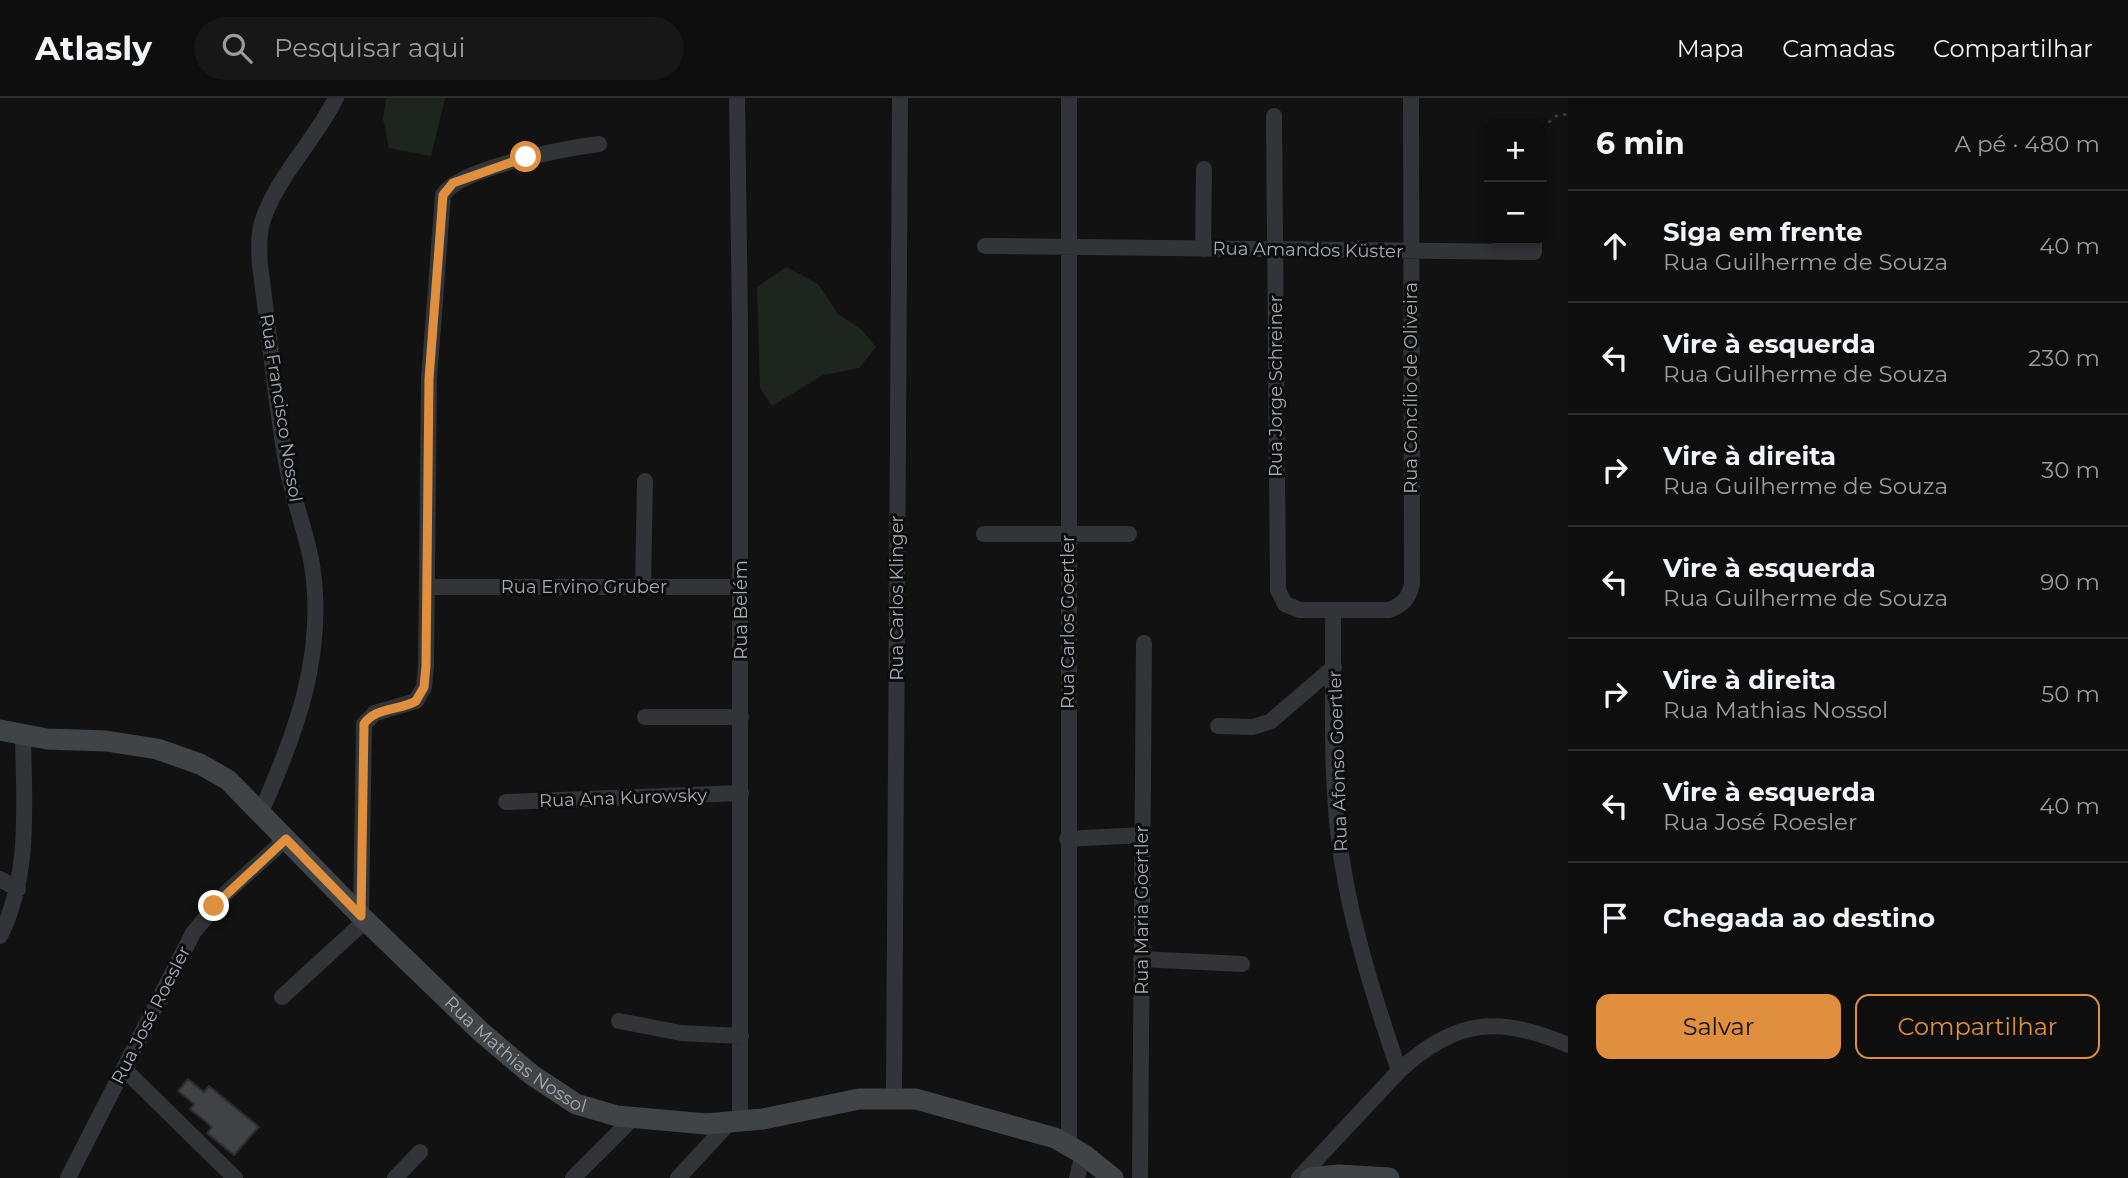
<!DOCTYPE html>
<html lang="pt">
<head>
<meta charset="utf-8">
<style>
  :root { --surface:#0e0e0e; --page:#171717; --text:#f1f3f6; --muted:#9b9c9e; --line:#2e2e2e; --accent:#df8f3e }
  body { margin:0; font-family:Montserrat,sans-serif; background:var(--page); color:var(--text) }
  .controls { position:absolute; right:21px; top:21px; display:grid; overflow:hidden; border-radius:14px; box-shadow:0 4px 10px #0003 }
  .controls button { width:63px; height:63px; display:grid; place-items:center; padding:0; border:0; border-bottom:2px solid var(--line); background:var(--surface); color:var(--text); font:35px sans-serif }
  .stop { position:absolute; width:21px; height:21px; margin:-16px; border:5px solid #df8f3e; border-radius:50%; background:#fff }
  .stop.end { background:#df8f3e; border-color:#fff; box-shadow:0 2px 7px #0008 }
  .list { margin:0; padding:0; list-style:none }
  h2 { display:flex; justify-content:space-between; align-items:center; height:91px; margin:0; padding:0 28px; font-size:30px }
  h2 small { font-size:23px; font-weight:400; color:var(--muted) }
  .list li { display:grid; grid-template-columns:46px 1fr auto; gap:21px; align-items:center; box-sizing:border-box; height:112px; padding:0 28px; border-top:2px solid var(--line) }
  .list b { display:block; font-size:26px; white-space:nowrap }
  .list p { margin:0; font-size:23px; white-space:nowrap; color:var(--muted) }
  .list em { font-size:23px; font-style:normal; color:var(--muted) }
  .actions { display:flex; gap:14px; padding:21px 28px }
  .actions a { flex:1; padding:16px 0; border:2px solid var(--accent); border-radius:14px; text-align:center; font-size:24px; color:var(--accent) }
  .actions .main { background:var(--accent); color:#111 }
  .icon { flex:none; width:38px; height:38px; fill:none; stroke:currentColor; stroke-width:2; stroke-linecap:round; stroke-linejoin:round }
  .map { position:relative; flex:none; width:1568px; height:1080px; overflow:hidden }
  header { display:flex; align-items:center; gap:42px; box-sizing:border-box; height:98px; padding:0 35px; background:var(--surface); border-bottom:2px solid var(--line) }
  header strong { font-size:33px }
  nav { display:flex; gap:38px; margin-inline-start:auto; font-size:24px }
  .search { width:490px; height:63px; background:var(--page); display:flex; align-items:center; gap:18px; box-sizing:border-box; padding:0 24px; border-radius:38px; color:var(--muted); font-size:26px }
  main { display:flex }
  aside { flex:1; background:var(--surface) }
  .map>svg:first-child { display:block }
  .green { fill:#1e251e }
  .building { fill:#414246; stroke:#2c2c2f; stroke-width:2 }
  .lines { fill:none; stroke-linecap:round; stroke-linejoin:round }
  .path { stroke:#393b3e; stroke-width:2.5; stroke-dasharray:3.5 5; stroke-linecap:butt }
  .street { stroke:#333437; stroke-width:16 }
  .secondary { stroke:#414447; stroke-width:21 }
  .route { stroke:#df8f3e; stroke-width:9 }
  .labels { text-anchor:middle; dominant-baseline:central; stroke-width:6; stroke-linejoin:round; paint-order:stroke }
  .street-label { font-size:18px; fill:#a4abb2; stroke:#0d0d0e }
</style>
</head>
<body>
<header>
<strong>Atlasly</strong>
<div class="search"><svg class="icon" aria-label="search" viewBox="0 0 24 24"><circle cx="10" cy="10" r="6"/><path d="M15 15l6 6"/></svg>Pesquisar aqui</div>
<nav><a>Mapa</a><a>Camadas</a><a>Compartilhar</a></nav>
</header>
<main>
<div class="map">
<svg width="1568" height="1080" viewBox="0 0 1568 1080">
  <rect width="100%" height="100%" fill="#121213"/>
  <path class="green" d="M 386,0 L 445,0 L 431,58 L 389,50 L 383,21 Z
    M 786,169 L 818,186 L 838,216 L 861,231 L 876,249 L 859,270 L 823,277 L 772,308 L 760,290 L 757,189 Z"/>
  <path class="building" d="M 188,981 L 204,994 L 209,988 L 259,1029 L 234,1057 L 207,1035 L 212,1029 L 190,1011 L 194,1006 L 178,993 Z"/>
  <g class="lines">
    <path class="path" d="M 1542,30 L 1556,18 L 1568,16"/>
    <path class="street" d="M 737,0 L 740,228 L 740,1024
      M 1274,18 L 1278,492 L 1285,506 L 1300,512 L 1389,512 C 1403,507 1409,500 1412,486 L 1411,0
      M 985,148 L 1534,154 L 1534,142
      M 1203,151 L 1204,71
      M 984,436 L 1129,436
      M 428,489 L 741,489
      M 643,489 L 645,383
      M 1333,514 C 1334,596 1329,681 1342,763 C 1353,834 1376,905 1399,973
      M 645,619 L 741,619
      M 1218,628 L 1253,629 L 1271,623 L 1334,569
      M 506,704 L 741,695
      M 261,714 C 296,635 326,556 312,467 C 306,432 292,399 286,364 C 275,300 269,233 260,168 C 259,154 258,139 262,125 C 273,84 316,41 336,0
      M 1067,741 L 1142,737
      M 0,781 L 18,791
      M 361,818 L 364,626 L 375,615 L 416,603 L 424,589 L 426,568 L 429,281 L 443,97 C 458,70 568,50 599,46
      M 0,838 C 31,776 24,706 23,638
      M 1141,861 L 1242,866
      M 282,899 L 366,822
      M 619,923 L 681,935 L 741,938
      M 124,971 L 235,1080
      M 894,999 L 900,0
      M 1069,1047 L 1069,0
      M 68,1080 L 193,835 L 227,794 L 286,741
      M 395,1080 L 420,1054
      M 573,1080 L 632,1021
      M 678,1080 L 728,1026
      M 1077,1080 L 1083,1056
      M 1140,1080 L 1144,545
      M 1299,1080 L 1399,973 C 1455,921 1499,917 1568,947"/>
    <g class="secondary">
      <path id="s1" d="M 0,632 L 47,641 L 106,643 L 157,651 L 200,666 L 228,682 L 361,818 L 480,933 L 532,977 L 576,1006 L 617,1018 L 706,1026 L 763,1021 L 859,1001 L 916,1001 L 1055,1040 L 1083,1056 L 1113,1080"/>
      <path d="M 1310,1080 L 1339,1077 L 1389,1080"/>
    </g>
  </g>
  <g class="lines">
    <path class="route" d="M 214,808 L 286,741 L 361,818 L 364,626 C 375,609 399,613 416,603 L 424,589 L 426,568 L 429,281 L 443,97 L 453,85 L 526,59"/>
  </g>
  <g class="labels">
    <g class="street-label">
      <text transform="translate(1308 152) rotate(1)">Rua Amandos Küster</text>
      <text transform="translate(1276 288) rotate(-90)">Rua Jorge Schreiner</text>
      <text transform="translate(1411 290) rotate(-90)">Rua Concílio de Oliveira</text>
      <text transform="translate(281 310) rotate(81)">Rua Francisco Nossol</text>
      <text x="584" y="489">Rua Ervino Gruber</text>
      <text transform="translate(897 500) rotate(-90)">Rua Carlos Klinger</text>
      <text transform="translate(741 512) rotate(-90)">Rua Belém</text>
      <text transform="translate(1068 524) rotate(-90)">Rua Carlos Goertler</text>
      <text transform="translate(1338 663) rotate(-92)">Rua Afonso Goertler</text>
      <text transform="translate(623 700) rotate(-2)">Rua Ana Kurowsky</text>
      <text transform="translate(1142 812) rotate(-90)">Rua Maria Goertler</text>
      <text transform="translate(151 917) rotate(-63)">Rua José Roesler</text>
      <text stroke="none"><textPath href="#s1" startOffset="635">Rua Mathias Nossol</textPath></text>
    </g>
  </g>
</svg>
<div class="controls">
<button>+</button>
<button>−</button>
</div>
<div class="stop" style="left:526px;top:59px"></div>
<div class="stop end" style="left:214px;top:808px"></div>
</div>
<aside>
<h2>6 min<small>A pé · 480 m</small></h2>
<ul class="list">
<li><svg class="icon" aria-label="ahead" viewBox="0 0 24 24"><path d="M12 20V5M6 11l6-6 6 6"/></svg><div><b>Siga em frente</b><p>Rua Guilherme de Souza</p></div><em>40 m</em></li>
<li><svg class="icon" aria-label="left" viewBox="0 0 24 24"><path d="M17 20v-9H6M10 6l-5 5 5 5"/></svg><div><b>Vire à esquerda</b><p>Rua Guilherme de Souza</p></div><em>230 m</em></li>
<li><svg class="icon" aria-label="right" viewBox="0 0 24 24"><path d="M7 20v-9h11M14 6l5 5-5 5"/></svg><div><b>Vire à direita</b><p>Rua Guilherme de Souza</p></div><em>30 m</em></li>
<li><svg class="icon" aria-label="left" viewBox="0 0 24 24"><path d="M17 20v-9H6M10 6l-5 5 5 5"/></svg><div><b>Vire à esquerda</b><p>Rua Guilherme de Souza</p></div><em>90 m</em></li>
<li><svg class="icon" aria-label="right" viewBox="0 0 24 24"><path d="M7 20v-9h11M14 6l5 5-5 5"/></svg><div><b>Vire à direita</b><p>Rua Mathias Nossol</p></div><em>50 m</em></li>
<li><svg class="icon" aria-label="left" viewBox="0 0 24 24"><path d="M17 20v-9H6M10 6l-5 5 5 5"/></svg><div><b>Vire à esquerda</b><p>Rua José Roesler</p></div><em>40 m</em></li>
<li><svg class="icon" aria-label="arrive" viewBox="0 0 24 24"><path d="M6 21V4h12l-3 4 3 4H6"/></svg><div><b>Chegada ao destino</b></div></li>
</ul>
<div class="actions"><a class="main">Salvar</a><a>Compartilhar</a></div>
</aside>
</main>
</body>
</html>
